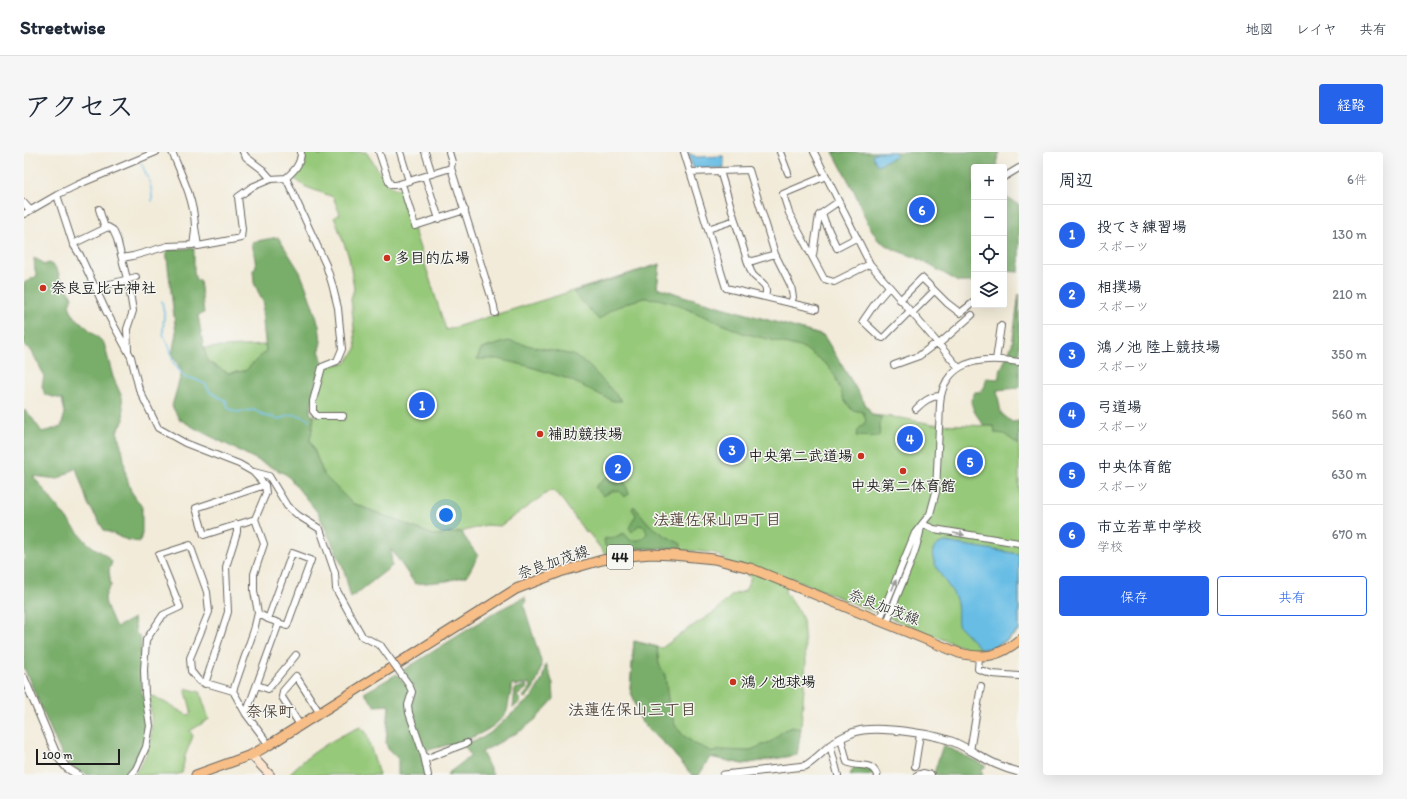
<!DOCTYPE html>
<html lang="ja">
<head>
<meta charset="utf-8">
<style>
  :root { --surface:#fff; --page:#f6f6f7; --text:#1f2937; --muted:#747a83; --line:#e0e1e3; --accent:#2563eb }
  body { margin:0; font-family:Itim,"Klee One",sans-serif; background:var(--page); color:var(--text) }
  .controls { position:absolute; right:12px; top:12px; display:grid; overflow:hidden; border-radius:4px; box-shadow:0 4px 16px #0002 }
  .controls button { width:36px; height:36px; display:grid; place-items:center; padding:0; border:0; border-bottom:1px solid var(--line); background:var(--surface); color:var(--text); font:20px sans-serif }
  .scale { position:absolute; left:12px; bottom:10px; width:84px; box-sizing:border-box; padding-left:4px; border:2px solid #1c1c1c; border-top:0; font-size:11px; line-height:14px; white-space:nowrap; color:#1c1c1c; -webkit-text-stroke:3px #f6f6f2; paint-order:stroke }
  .you { position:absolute; left:422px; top:363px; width:14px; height:14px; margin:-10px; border:3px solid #fff; border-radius:50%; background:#1a73e8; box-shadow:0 0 0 6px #1a73e833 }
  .badge { display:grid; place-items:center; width:26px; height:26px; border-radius:50%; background:var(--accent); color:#fff; font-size:13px; font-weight:700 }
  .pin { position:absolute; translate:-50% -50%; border:2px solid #fff; box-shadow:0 1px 4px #0006 }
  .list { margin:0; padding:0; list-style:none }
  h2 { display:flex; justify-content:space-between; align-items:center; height:52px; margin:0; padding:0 16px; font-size:17px }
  h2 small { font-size:13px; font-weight:400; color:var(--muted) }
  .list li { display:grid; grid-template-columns:26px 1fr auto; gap:12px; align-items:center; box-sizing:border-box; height:60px; padding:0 16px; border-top:1px solid var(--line) }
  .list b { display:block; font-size:15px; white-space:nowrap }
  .list p { margin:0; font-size:13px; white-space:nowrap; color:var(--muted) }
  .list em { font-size:13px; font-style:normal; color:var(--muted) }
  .actions { display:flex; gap:8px; padding:12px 16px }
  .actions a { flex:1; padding:9px 0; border:1px solid var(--accent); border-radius:4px; text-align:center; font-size:14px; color:var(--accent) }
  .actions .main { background:var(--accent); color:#fff }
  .icon { flex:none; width:22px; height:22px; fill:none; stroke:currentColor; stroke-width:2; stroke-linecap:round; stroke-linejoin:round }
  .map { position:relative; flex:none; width:995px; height:623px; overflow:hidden; border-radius:4px }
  header { display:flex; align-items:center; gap:24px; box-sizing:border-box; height:56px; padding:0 20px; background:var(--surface); border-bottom:1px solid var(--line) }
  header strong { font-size:19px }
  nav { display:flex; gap:22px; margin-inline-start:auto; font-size:14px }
  .intro { display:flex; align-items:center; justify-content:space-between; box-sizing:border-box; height:96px; padding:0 24px }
  h1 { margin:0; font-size:28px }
  .button { padding:10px 18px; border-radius:4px; background:var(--accent); color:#fff; font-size:14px; font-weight:700 }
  main { display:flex; gap:24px; padding:0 24px }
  aside { flex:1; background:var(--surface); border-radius:4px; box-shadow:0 4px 16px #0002 }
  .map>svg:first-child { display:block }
  .green { fill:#97c97a; stroke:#5a724b }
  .forest { fill:#79ad6a; stroke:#4a6443 }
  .water { fill:#68bde5; stroke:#426c80 }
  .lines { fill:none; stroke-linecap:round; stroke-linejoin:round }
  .stream { stroke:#68bde5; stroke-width:1.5 }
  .minor-casing { stroke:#67645e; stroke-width:8 }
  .tertiary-casing { stroke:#67645e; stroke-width:9 }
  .secondary-casing { stroke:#67645e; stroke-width:10 }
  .primary-casing { stroke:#67645e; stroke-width:11 }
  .minor { stroke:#fff; stroke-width:6 }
  .tertiary { stroke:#fff; stroke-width:7 }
  .secondary { stroke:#fce5cf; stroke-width:8 }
  .primary { stroke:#f7be87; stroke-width:9 }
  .minor-bridge-casing { stroke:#67645e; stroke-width:8; stroke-linecap:butt }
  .minor-bridge { stroke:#fff; stroke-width:6 }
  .oneway { fill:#999 }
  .poi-dot { fill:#c8321e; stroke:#f6f6f2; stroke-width:1.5 }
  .labels { text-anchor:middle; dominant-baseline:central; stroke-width:3; stroke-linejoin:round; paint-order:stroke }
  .shield { fill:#f6f6f2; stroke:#5d5d5c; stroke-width:1 }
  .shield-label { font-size:14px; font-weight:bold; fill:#1c1c1c }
  .poi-label { font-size:15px; font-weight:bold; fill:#1c1c1c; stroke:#f6f6f2; text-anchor:start }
  .street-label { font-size:15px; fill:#1c1c1c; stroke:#f6f6f2 }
  .neighbourhood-label { font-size:16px; font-weight:bold; fill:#584a3e; stroke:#f6f6f2 }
</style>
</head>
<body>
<header>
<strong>Streetwise</strong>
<nav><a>地図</a><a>レイヤ</a><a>共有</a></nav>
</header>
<div class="intro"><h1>アクセス</h1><a class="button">経路</a></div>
<main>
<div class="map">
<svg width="995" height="623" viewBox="0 0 995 623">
  <rect width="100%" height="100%" fill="#f6f6f2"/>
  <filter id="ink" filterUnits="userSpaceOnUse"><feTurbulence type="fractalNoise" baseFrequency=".025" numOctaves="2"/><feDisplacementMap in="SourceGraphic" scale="8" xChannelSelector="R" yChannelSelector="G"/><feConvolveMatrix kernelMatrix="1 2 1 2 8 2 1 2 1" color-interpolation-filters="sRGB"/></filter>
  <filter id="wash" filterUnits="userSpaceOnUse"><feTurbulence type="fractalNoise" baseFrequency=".012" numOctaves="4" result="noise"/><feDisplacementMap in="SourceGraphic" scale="16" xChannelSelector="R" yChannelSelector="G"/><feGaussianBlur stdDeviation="0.9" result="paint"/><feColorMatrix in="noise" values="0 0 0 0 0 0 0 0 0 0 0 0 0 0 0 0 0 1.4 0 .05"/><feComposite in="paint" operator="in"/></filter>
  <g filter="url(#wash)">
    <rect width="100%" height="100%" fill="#f2ebd9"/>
    <path class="green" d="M 279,0 L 292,0 L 295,3 L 319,0 L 342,0 L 363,31 L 370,36 L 377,37 L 422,178 L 636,112 L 633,135 L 659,144 L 800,184 L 848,263 L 877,266 L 908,272 L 970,274 L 995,278 L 995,479 C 976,495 963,501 938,495 L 765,425 L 761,440 L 775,459 L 779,468 L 782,510 L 777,575 L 773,603 L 719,612 L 686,605 L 675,623 L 668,623 L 643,594 L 618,571 L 606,537 L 610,489 L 638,496 L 665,476 L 692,459 L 708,443 L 721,439 L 727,426 L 691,401 L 656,398 L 614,397 L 581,402 L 564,380 L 562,381 L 534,342 L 527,338 L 476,374 L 462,373 L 437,380 L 409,383 L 328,351 L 300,323 L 286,288 L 293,245 L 303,214 L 322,211 L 332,197 L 327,147 L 330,137 L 325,105 L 310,65 L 316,62 L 309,45 L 282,35 L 268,25 L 276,14 Z
      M 241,193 L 242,199 L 221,219 L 204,221 L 184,210 L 180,196 Z
      M 161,536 L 176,540 L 185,567 L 166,579 L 169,584 L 161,604 L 158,621 L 150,623 L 110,623 C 129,599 130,575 125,546 L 128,544 L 133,546 L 163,563 L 167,562 L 167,558 Z
      M 336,575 L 342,580 L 355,623 L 270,623 L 266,621 C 286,601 310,586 336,575 Z"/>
    <path class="forest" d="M 809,0 L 975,0 L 973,8 L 974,15 L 950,15 L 950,130 L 935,130 L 893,106 L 871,98 L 854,88 L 843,70 L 831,41 Z
      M 980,36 L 983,46 L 995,53 L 995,120 L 980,119 Z
      M 254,85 L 276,120 L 282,135 L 295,173 L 297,190 L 295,198 L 299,211 L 296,215 L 286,260 L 290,266 L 286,288 L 300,323 L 328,351 L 409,383 L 437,380 L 454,404 L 443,424 L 423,429 L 391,432 L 367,397 L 368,414 L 327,446 L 319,415 L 294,361 L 263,323 L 174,278 L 155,267 L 148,254 L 158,219 L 148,203 L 152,181 L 142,98 L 170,96 L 170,120 L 172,129 L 176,128 L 180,161 L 174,163 L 180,198 L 184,210 L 204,221 L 221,219 L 242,199 L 238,159 L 240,152 L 230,131 L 229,118 L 232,114 L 228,90 Z
      M 10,106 L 18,110 L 19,113 L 25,111 L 31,115 L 35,122 L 34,125 L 40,131 L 48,145 L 45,153 L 49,163 L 80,191 L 89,225 L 98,245 L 100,268 L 93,279 L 99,301 L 102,323 L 107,339 L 118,355 L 118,381 L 116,390 L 103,388 L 80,378 L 64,352 L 52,316 L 34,327 L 9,324 C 26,345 42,367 60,387 C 68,397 81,400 88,410 L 85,418 L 87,434 C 77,446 82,452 87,464 C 89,468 89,471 93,475 L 110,466 L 112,481 L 117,486 L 117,536 L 124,566 L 123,588 L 110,616 L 103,622 L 65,623 L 53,619 L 40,608 L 0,516 L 0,258 L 6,263 L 18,280 L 37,275 L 41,261 L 38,247 L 21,243 L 18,234 L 20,223 L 7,198 L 0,193 L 0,131 L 13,124 L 11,118 Z
      M 636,112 L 633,135 L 659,144 L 800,184 L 848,263 L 857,265 L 855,285 L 832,284 L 834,278 L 842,269 L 839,260 L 828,258 L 820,248 L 811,224 L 803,213 L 780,196 L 719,181 L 649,151 L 634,147 L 620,146 L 606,150 L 586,158 L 575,168 L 549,140 Z
      M 995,142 L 995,236 L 973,238 L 977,261 L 988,270 L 995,269 L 995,293 L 980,282 L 971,281 L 970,274 L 960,274 C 952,261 943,255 951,240 L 957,240 L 961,234 L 962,226 L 974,227 L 977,217 L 988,193 Z
      M 484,189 L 549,203 L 564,213 L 598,249 L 589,249 L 544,227 L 504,214 L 474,207 L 453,207 L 457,197 Z
      M 584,324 L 586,325 L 586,330 L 594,332 L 597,328 L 601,331 L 605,342 L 600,345 L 595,339 L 589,339 L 579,344 L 571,335 Z
      M 610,354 L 625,372 L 640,383 L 657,392 L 657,396 L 616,396 L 590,399 L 581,394 L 580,387 L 591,385 L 600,381 L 606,388 L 616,388 L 623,382 L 621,375 L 615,373 L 608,380 L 605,376 L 612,363 L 608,357 Z
      M 501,445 L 502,450 L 500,454 L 517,509 C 517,523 511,537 501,546 L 499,545 L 507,535 L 506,531 L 491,534 L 490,532 L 487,533 C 488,539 486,543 485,549 C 484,552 484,558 482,561 C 464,586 429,591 401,599 L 388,563 L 387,555 L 391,539 L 389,534 L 378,519 L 475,458 Z
      M 610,489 L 633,495 L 635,512 L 641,523 L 645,554 L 651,573 L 659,583 L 671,592 L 689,600 L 697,598 L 724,599 L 748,589 L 760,578 L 768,575 L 777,577 L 773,603 L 719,612 L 686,605 L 675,623 L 668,623 L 643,594 L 618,571 L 606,537 Z
      M 522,511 L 529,532 L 530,547 L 512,567 L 498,578 L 458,600 L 469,623 L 424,623 L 423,622 L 447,604 L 439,592 L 458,586 L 466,581 L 491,559 L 508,545 L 518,528 Z
      M 373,522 L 386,538 L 383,550 L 402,623 L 374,623 L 374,607 L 364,597 L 362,591 L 365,553 L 351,554 L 340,541 Z
      M 503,533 L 503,536 L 493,544 L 497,549 L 489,556 L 491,537 Z
      M 919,593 L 962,614 L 957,618 L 959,623 L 913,623 L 910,621 Z
      M 830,614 L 846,617 L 849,623 L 826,623 Z"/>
    <path class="water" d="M 854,0 L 871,0 L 873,4 L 853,13 L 848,3 Z
      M 664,1 L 673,5 L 699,4 L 700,16 L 669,16 Z
      M 921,390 L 995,402 L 995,478 C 983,488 973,496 957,497 L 934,473 C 933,464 935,453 931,445 C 926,432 890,397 921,390 Z"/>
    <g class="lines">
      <path class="stream" d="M 117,11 C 123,24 129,34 128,49
        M 138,149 L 140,161 L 139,182 L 146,196 L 149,210 L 161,226 L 170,227 L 181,232 L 186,240 L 202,249 L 204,256 L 213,260 L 230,258 L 242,264 L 256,267 C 268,261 274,261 285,268"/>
    </g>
  </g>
  <g filter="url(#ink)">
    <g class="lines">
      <g class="minor-casing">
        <path id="minor" d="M 277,0 C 277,12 270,19 262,26 L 302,113 L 308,132 L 314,156 L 318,197 L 313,209 L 298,215 L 289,249 L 289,259 L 293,264 L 319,264
          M 355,0 L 365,30 L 367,33 L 372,33 L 427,16
          M 376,0 L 385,29
          M 401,0 L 408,22
          M 425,0 L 428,10 L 427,16 L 470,154 L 471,161
          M 660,0 L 702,136 L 792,157
          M 756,0 L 764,21
          M 790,0 L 846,112 L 935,216
          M 696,19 L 723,108 L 729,109 L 751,102
          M 666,20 L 725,18 L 751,102 L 767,134 L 769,145 L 767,151
          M 401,24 L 415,67
          M 802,24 L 759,42 L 765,61 L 800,127 L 810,130 L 846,112
          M 980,25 L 995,16
          M 247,27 L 262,26
          M 378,32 L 391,74 L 441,58
          M 33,43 L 49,92 L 56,103 L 82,159 L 107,205 L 115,237 L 134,276 L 161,291 L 215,312 L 229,320 L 241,333 L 242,341 L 231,367 L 240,392 L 230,422 L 230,439 L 234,461 L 230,478 L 209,539 L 222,562 L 245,593
          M 0,51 L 6,58
          M 75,57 L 81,76
          M 798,61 L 801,70 L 813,96 L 832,86
          M 0,62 L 33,43 L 53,33 L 132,0
          M 171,75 L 174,94 L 217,86 L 218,77 L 214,45 L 228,35 L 247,27 L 239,18 L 222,5 L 219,0
          M 684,77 L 711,68
          M 49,92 L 84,75 L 89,78 L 93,87 L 105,135 L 109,159 L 103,177 L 104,198
          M 789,103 L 795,63 L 814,50
          M 98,106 L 109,104 L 144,94 L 169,93 C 170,87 171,80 171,74 C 170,48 158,24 148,0
          M 723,108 C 725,113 726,120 730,124 C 737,131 745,132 741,145
          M 865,135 L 852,150 L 839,169 L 856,185 L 859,186 L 886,159
          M 71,136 L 112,125
          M 876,148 L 898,126 L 923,151 L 936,161 L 950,150
          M 888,161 L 910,139
          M 972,208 L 977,174
          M 870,213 L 895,204 L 908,194 L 915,192 L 948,163
          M 892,257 C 899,250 906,244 917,244
          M 230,320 L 245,324 L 263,354 L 275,364 L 296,377 L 311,421 L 312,437 L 338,484 L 357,494
          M 231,367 L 180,383 L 172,356 L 241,333
          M 898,372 L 910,377 L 995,391
          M 244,467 L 268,401 L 287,408 L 263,474 L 255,471
          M 855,469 L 891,381 L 906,362 L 912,340 C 913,318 914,297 915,275 C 916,265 915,254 917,244 C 925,205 964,205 995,210
          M 863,472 C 872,441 892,406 897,375
          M 955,505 L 954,517 L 968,522 L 995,524
          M 181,532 L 204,460 L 202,415 L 213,380 L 213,372
          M 233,533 L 244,537 L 272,503
          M 385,533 L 388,540 L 384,553 L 385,561 L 400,604 L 404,623
          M 222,562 L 255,471 L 244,467 L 234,461
          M 276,573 L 258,545 L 259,539 L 272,524 L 295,560
          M 817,586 L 823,610 C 834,616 848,609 853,623
          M 806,593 L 814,623
          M 946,599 L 957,534
          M 401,607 L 443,591
          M 891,614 L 896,582
          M 107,623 L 112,617 L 122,595 L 126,574 L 121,542 L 120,518 L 122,488 L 139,463 L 156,455 L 135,403 L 166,393 L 183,440 L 185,460 L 166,506 L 167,519 L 175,529 L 209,539
          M 893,623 L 899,621 L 907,623"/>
      </g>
      <g class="tertiary-casing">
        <path id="tertiary" d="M 0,526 L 33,604 L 43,616 L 54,623
          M 700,623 L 781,614 C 795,606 804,592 819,585 C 825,582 832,579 839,578 C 861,575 912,582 932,591 C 955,602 969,614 995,620"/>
      </g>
      <g class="secondary-casing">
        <path id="secondary" d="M 227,603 L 246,623"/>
      </g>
      <g class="primary-casing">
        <path id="primary" d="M 172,623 L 227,603 L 245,593 L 492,437 L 536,420 L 578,408 L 605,404 L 627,402 L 649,403 L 690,407 L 726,416 L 935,501 C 960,507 975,505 995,488"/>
      </g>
      <use href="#minor" class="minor"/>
      <use href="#tertiary" class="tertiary"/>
      <use href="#secondary" class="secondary"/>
      <use href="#primary" class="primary"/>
      <g class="minor-bridge-casing">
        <path id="minor-bridge" d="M 357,494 L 385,533"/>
      </g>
      <use href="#minor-bridge" class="minor-bridge"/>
    </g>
    <defs><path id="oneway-solid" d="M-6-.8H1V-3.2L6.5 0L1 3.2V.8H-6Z"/></defs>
    <g class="oneway">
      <use href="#oneway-solid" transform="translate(935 382) rotate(10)"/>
      <use href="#oneway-solid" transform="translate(870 433) rotate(-68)"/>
    </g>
  </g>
  <g class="poi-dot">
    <circle cx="363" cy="106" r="4"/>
    <circle cx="19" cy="136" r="4"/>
    <circle cx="516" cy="282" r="4"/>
    <circle cx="837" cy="304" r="4"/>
    <circle cx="879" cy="319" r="4"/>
    <circle cx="709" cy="530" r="4"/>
  </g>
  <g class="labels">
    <rect class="shield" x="583" y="393" width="26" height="24" rx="3"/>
    <g class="shield-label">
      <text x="596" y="405">44</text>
    </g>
    <g class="poi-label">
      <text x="371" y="106">多目的広場</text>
      <text x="27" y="136">奈良豆比古神社</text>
      <text x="524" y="282">補助競技場</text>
      <text x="829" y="304" text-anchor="end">中央第二武道場</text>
      <text x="879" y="334" text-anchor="middle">中央第二体育館</text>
      <text x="717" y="530">鴻ノ池球場</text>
    </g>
    <g class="street-label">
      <text transform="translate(529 410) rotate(-19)">奈良加茂線</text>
      <text transform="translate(860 455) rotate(21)">奈良加茂線</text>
    </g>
    <g class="neighbourhood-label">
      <text x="693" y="367">法蓮佐保山四丁目</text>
      <text x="608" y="557">法蓮佐保山三丁目</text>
      <text x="246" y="559">奈保町</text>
    </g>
  </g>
</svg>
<div class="controls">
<button>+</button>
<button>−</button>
<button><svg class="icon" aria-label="locate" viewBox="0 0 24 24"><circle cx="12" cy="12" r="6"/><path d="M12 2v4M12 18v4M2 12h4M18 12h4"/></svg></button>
<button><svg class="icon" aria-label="layers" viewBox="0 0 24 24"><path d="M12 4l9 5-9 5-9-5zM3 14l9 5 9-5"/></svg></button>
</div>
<div class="scale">100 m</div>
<div class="you"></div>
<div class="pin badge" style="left:398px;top:253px">1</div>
<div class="pin badge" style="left:594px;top:316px">2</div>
<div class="pin badge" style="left:708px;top:298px">3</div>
<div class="pin badge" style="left:886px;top:287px">4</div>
<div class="pin badge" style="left:946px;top:310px">5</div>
<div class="pin badge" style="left:898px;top:58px">6</div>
</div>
<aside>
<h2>周辺<small>6件</small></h2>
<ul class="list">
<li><span class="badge">1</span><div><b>投てき練習場</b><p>スポーツ</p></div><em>130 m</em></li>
<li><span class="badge">2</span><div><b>相撲場</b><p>スポーツ</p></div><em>210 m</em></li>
<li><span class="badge">3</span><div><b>鴻ノ池 陸上競技場</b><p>スポーツ</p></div><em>350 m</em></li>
<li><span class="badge">4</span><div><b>弓道場</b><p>スポーツ</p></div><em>560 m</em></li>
<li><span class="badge">5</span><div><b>中央体育館</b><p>スポーツ</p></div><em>630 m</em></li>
<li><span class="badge">6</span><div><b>市立若草中学校</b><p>学校</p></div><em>670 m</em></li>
</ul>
<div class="actions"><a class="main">保存</a><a>共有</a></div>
</aside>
</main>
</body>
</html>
